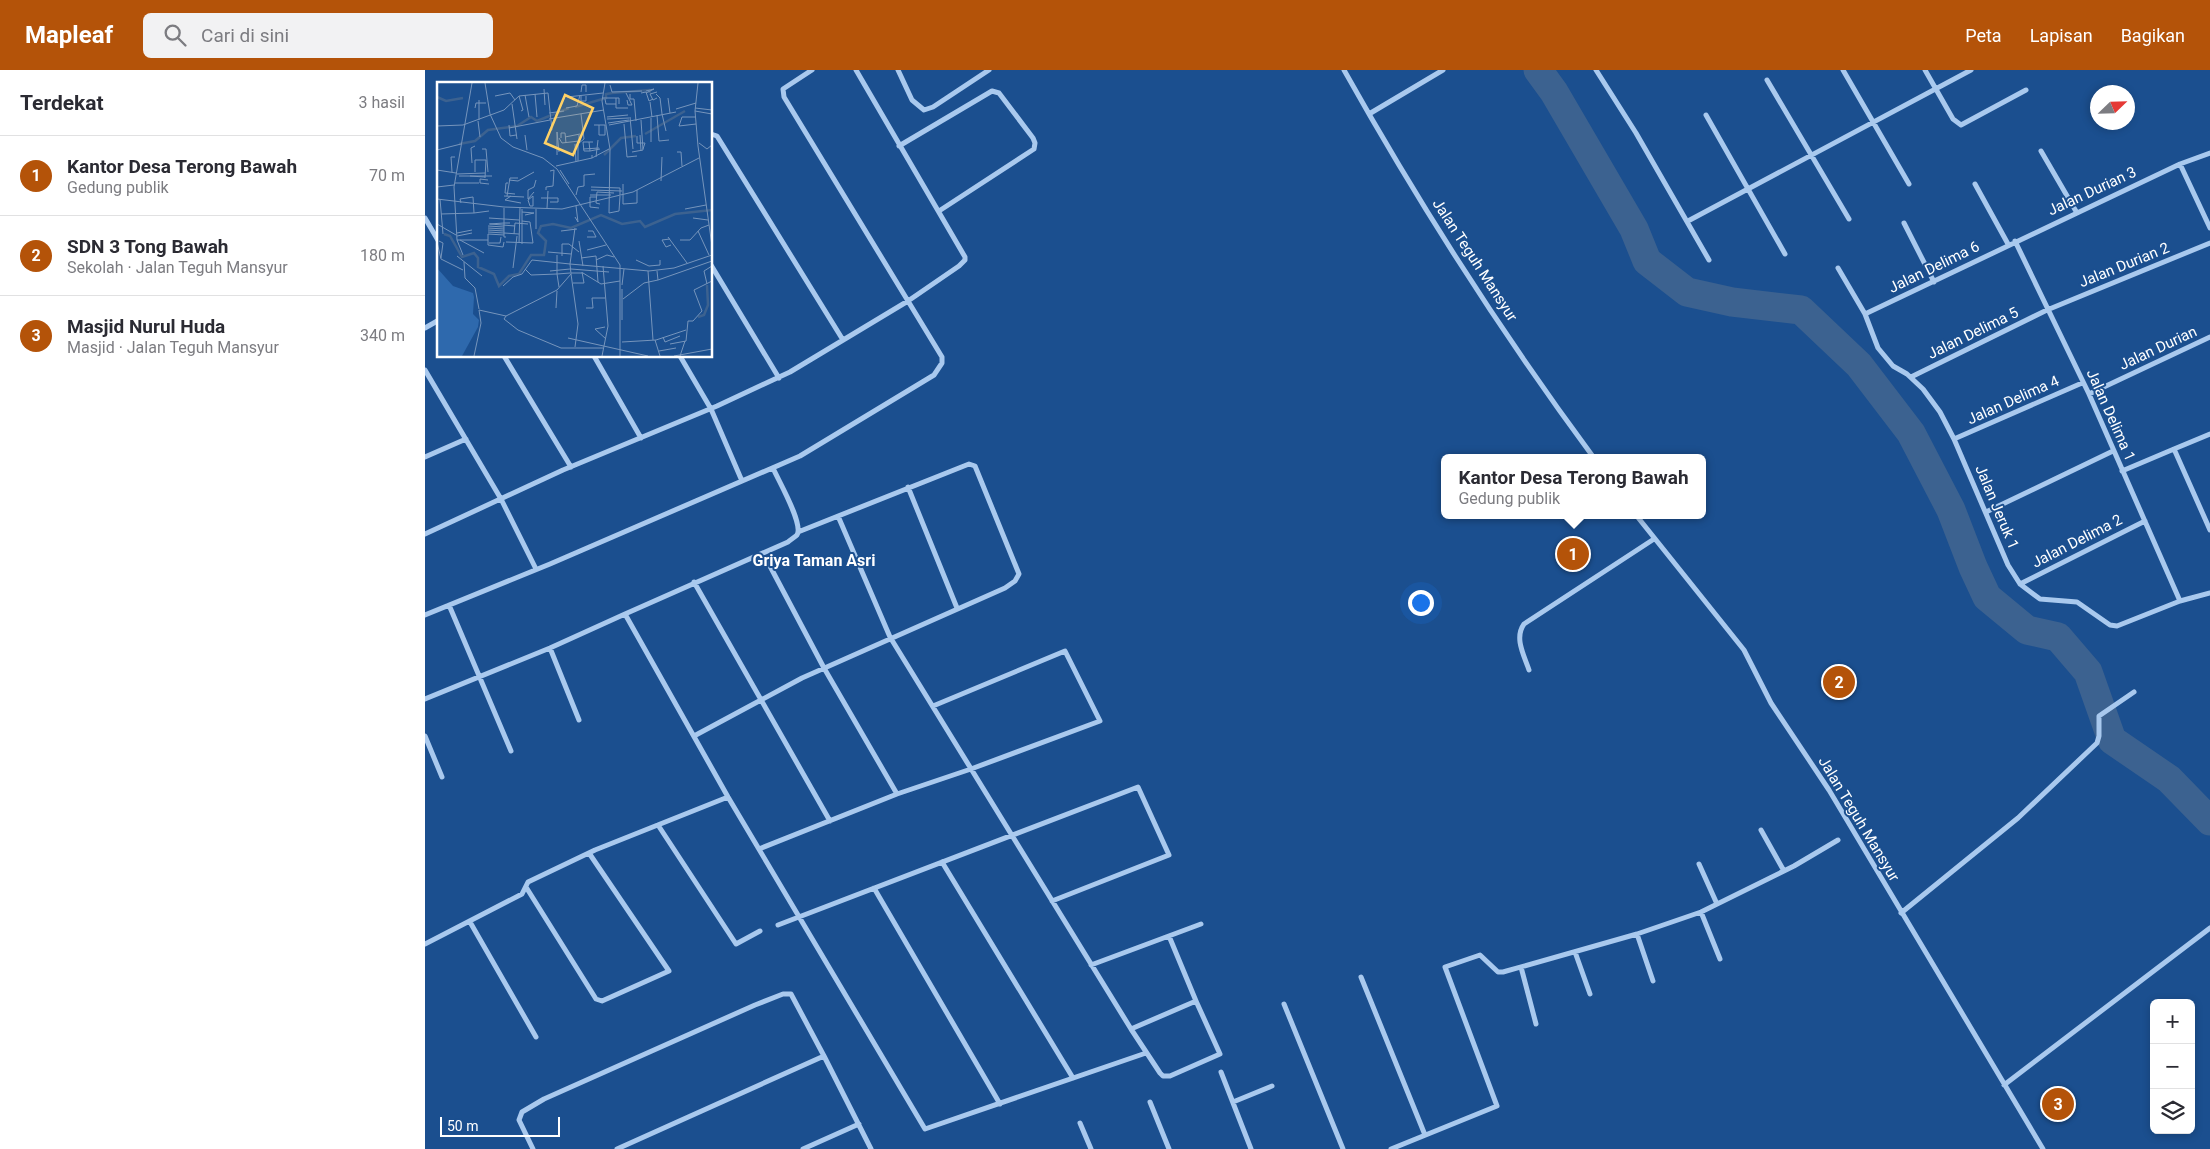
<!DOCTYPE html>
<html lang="id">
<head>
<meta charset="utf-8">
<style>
  :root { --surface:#fff; --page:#f2f2f3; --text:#2b2b33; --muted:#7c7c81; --line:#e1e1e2; --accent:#b45309 }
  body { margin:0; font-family:Roboto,sans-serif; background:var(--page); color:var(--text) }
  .controls { position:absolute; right:15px; bottom:15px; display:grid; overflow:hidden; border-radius:8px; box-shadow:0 2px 8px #0003 }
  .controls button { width:45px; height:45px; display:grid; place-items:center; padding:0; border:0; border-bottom:1px solid var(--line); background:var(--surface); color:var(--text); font:25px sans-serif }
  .compass { position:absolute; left:1665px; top:15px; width:45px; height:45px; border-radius:50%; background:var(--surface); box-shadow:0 2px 8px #0003; rotate:67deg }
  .scale { position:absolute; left:15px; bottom:12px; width:120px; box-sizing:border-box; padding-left:5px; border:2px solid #fff; border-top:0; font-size:14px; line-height:18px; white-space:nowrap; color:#fff; -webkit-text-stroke:4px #1b4f8f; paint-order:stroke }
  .you { position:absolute; left:995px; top:532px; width:18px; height:18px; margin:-12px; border:4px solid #fff; border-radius:50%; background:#1a73e8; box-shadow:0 0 0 8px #1a73e833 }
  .badge { display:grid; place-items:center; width:32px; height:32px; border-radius:50%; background:var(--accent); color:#fff; font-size:16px; font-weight:700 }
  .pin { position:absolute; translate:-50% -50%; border:2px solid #fff; box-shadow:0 1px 5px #0006 }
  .popup { position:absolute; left:1016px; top:384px; width:265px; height:65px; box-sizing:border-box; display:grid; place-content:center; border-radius:8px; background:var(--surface); filter:drop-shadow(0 1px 4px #0005); font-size:16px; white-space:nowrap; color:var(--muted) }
  .popup b { font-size:19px; color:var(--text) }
  .popup::after { content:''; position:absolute; left:50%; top:100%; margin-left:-10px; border:10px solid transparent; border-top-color:var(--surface) }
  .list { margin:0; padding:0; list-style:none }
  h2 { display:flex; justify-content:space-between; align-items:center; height:65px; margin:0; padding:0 20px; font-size:21px }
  h2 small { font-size:16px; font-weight:400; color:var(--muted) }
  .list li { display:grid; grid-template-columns:32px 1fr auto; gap:15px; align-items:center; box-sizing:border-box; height:80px; padding:0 20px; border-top:1px solid var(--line) }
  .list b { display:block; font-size:19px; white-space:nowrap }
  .list p { margin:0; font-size:16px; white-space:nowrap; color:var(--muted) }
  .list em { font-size:16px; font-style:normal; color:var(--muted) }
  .icon { flex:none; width:28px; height:28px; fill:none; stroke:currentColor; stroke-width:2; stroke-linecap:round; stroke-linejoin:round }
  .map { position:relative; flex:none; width:1785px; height:1079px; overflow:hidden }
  header { display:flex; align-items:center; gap:30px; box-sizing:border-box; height:70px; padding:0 25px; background:var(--accent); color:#fff }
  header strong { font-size:24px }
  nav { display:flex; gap:28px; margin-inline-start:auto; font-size:18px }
  .search { width:350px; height:45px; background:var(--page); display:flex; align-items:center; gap:12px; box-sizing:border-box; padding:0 18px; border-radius:8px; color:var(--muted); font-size:19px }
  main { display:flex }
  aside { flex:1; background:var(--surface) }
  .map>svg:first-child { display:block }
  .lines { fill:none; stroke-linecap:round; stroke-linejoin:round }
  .river { stroke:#3c6290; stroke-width:29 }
  .street { stroke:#a9c9ee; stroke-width:5 }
  .labels { text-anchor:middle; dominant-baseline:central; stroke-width:4; stroke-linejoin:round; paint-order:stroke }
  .street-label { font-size:15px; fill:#fff; stroke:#1b4f8f }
  .neighbourhood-label { font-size:16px; font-weight:bold; fill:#fff; stroke:#1b4f8f }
  .inset-river { fill:none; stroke:#3c6290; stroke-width:2.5 }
  .inset-road { fill:none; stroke:#7695bc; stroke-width:1 }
  .view { fill:#ffd166; fill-opacity:0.15; stroke:#ffd166; stroke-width:2.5 }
  .inset-edge { fill:none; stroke:#fff; stroke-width:2.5 }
</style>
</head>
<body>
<header>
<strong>Mapleaf</strong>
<div class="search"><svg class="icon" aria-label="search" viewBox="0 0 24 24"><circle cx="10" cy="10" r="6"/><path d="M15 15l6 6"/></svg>Cari di sini</div>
<nav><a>Peta</a><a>Lapisan</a><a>Bagikan</a></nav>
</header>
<main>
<aside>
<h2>Terdekat<small>3 hasil</small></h2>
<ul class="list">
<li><span class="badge">1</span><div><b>Kantor Desa Terong Bawah</b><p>Gedung publik</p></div><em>70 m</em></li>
<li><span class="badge">2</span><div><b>SDN 3 Tong Bawah</b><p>Sekolah · Jalan Teguh Mansyur</p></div><em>180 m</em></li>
<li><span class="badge">3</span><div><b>Masjid Nurul Huda</b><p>Masjid · Jalan Teguh Mansyur</p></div><em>340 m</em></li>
</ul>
</aside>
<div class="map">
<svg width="1785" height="1079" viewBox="0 0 1785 1079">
  <rect width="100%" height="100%" fill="#1b4f8f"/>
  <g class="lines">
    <path class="river" d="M 1113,0 L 1129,22 L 1209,159 L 1222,191 L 1262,222 L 1307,232 L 1376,240 L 1434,295 L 1486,363 L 1526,440 L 1548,497 L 1562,527 L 1602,560 L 1633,567 L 1663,602 L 1687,670 L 1744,709 L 1785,751"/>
    <path class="street" d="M 387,0 L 358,19 L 359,27 L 483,231 L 534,196 L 540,190 L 540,187 L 431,0
      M 473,0 L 487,30 L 499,40 L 508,37 L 564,0
      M 919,0 C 994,134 1078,265 1169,388
      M 1171,0 L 1211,63 L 1284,190
      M 1418,0 L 1484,114
      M 1500,0 L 1528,49 L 1536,55 L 1601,20
      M 1342,10 L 1424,149
      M 944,44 L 1018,0
      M 1281,45 L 1360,184
      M 286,64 L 292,66 L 418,270
      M 474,76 L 567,21 L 574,23 L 608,68 L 610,73 L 609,79 L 514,141
      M 1616,81 L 1652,143
      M 1755,94 L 1785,158
      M 1550,114 L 1583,174
      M 0,148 L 14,172
      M 1263,151 L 1546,0
      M 1479,153 L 1509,212
      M 1590,171 L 1664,324 L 1755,531
      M 286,195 L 354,308
      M 1413,198 L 1440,244 L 1453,278 L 1468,296 L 1482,304 L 1498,319 L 1515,342 L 1529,369 L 1583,495 L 1595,514 L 1615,529 L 1652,532 L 1685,555 L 1692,556 L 1755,531 L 1785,523
      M 1440,244 L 1755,94 L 1785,83
      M 0,258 L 14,250
      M 79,286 L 146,397
      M 169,286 L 216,368
      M 255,286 L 286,339 L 317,411
      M 0,300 L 76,429 L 111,499
      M 1486,307 L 1622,240 L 1785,173
      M 1664,324 L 1785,267
      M 1785,364 L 1749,379 L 1785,460
      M 1529,369 L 1657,313
      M 0,387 L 41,369
      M 348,398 C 353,410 379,454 372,465 C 370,467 365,470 363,472 L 200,544 L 303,727 L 500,1059 L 721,983
      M 1697,401 L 1749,379
      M 483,417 L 532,538
      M 1561,442 L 1688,381
      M 1211,445 L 1319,580 L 1346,633 L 1404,720 L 1618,1079
      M 413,446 L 465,567 L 706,959 L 735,1003 L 738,1006 L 745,1006 L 795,984 L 771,931 L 706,959
      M 0,464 L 138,400 L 292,336 L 365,302 L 483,231 L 517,287 L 517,293 L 509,305 L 375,386 L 125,494 L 0,545
      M 269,512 L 405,751
      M 1595,514 L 1720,451
      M 24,535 L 86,681
      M 125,578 L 154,650
      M 1104,600 C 1099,585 1089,568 1099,554 L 1229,469
      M 0,629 L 125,578 L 200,544
      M 0,666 L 17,707
      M 269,666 L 377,608 L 580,518 L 590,511 L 594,504 L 550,396 L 544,394 L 373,462
      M 472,724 L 546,699 L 675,651 L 640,581 L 508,636
      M 233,755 L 311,874 L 335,861
      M 1336,760 L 1359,801
      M 334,779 L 472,724 L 399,598 L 338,483
      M 517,792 L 648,1008
      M 1274,794 L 1292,834
      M 101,817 L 171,929 L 177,931 L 244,901 L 164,783
      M 449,818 L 575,1034
      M 1276,842 L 1295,889
      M 1476,843 L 1593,748 L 1672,673 L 1674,666 L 1674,646 L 1709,622
      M 45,852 L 111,967
      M 353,855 L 713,717 L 744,785 L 627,831
      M 1212,864 L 1228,911
      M 744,866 L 771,931
      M 0,874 L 97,824 L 103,812 L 170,780 L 303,727
      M 1150,882 L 1165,924
      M 666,895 L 776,854
      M 1096,897 L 1111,954
      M 936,907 L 1000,1065
      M 859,934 L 918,1079
      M 399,986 L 446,1079
      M 796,1002 L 826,1079
      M 1579,1015 L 1785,858
      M 725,1032 L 744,1079
      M 808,1032 L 847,1016
      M 655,1053 L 666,1079
      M 108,1079 L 94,1050 L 97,1042 L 119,1029 L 330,935 L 358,924 L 366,924 L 399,986 L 192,1079
      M 378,1079 L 434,1054
      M 966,1079 L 1072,1036 L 1020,897 L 1055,885 L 1073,902 L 1078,902 L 1212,864 L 1276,842 L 1369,796 L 1413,770"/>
  </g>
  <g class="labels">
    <g class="street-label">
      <text transform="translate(1667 121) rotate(-25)">Jalan Durian 3</text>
      <text transform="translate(1050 190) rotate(57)">Jalan Teguh Mansyur</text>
      <text transform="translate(1699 195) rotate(-22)">Jalan Durian 2</text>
      <text transform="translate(1509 197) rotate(-26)">Jalan Delima 6</text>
      <text transform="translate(1548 263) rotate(-26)">Jalan Delima 5</text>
      <text transform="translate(1733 278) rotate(-25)">Jalan Durian</text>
      <text transform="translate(1588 330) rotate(-24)">Jalan Delima 4</text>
      <text transform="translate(1686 345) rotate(66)">Jalan Delima 1</text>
      <text transform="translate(1572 437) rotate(67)">Jalan Jeruk 1</text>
      <text transform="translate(1652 471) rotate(-27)">Jalan Delima 2</text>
      <text transform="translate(1434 749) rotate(59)">Jalan Teguh Mansyur</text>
    </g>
    <g class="neighbourhood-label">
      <text x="389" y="490">Griya Taman Asri</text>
    </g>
  </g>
  <g transform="translate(12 12)">
    <rect width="275" height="275" fill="#1b4f8f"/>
    <path d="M 0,186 L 16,204 L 36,211 L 37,215 L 36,232 L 42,238 L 41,245 L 25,274 L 0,274 Z" fill="#2e69ad"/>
    <path class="inset-river" d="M 0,15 L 9,19 L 26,16M 138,25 L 169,16 L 169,12 L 175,11 L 212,8 L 213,11M 208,52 L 248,29M 22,62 L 38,59 L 51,48 L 80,44 L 94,35 L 100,39 L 132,26M 167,73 L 184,56 L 199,54M 7,152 L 13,154 L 25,175 L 37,171 L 41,176 L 41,185 L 57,192 L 62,204 L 72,194 L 82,192 L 94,173 L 107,173 L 109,159 L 101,151 L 104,144 L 116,142 L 134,146 L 164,133 L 185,142 L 203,139 L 208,145 L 238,132 L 275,128M 261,235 L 267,233 L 271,223 L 270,203"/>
    <path class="inset-road" d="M 48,1 L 53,32 L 64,56 L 76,65 L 106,76 L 120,87 L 183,183 L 183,274M 168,1 L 165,19 L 173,67 L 172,131 L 182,129 L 183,114M 261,1 L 258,29 L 261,64 L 275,164M 173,3 L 175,10 L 205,9M 107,7 L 108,23M 209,9 L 217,7 L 209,11M 144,10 L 145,3 L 149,3 L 149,10M 220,10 L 213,12 L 216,18 L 220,16M 111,11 L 115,48 L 112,48M 189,11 L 195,23 L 191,23 L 190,18M 204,11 L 209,10 L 212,19 L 216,17M 98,12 L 100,35M 193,12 L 193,17 L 197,17 L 199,39M 219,12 L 223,16 L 225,32M 88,13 L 92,35M 144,13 L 144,19 L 149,19 L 149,14M 58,14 L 73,11 L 78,18M 82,14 L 86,28 L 84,29M 130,15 L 166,11M 165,16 L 182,16 L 182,22M 179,16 L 179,26 L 191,26M 231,16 L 233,31M 168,17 L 169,22 L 179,22M 42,18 L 42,38M 213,20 L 215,35M 75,22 L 80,57M 38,26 L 39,21 L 49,21M 129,26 L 140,24 L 143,13M 258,26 L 275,28M 239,27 L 259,21M 258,29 L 275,32M 112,31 L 127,29M 225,32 L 229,49M 220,33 L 222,59 L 232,58M 170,35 L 191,33M 193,35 L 196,67M 259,35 L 245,35 L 242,44 L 259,42M 214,36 L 214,60M 112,37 L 167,28M 170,37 L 192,36M 41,39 L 43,55M 171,41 L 192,38M 187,42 L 190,75 L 200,74M 72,43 L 73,54 L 79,53M 157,43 L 168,43 L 168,53 L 162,53 L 162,43M 172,43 L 239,30M 0,44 L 26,43 L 67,28 L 82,14 L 111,11M 72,46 L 113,38M 120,50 L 120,73M 120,50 L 122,70M 88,53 L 90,68M 203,53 L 204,69M 200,54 L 200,61 L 208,61 L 206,67M 128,55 L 143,52M 122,56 L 125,61 L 142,59 L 142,53M 124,56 L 124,51 L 128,51 L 129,61M 152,60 L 153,69 L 163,67M 141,61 L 141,79M 142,61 L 147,57 L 144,32M 262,61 L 270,67 L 275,63M 138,62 L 139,80M 45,67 L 49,67 L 51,90M 146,67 L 162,66M 0,68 L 24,62M 153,69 L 147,69 L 146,60 L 156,60M 195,70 L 206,68 L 204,38M 240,70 L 244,70 L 245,84M 155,73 L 155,76 L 172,67M 159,75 L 161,58M 35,81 L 34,66 L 38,64M 119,84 L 155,76M 0,88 L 19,91M 123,88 L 132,102M 15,90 L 14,75 L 18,75M 38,90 L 38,78 L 49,78 L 48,96M 20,92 L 48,91M 22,94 L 55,94M 33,94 L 48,95M 51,98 L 43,97 L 43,101 L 52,102M 72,98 L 81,99 L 97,90M 224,99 L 225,75M 18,101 L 42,101M 71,101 L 69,101 L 68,111 L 78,112M 186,102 L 186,122 L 200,121 L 200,108M 0,105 L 17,103M 154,105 L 183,106 L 183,113M 109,108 L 109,105 L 116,104 L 117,88 L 113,89M 154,108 L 185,109M 97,110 L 91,117 L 91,108 L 97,105 L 99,98M 139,113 L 141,105 L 147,104 L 147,93 L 158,92M 153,113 L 174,113M 67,114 L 87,115M 70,114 L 73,96 L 81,96M 74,114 L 68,118 L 84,121M 96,114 L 96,124 L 93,124 L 91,118 ZM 160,115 L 153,115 L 153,125 L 162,126M 104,116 L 121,116 L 121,120 L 113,120M 0,117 L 67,125 L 125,127 L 196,110 L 262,76M 3,117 L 6,152M 163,122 L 159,121 L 160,110 L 177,111M 67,126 L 67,141 L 73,141M 110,126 L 111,109M 248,127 L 269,123M 85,130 L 97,131 L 88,133M 37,131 L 52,129M 4,132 L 37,131 L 36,115 L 23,117 L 24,121M 138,135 L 141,140 L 139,124M 52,136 L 82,138M 256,136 L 271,138M 0,142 L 19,153M 52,142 L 67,141 L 67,155 L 69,155M 53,142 L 78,144M 51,144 L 67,145M 51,146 L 67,147M 99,147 L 99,127M 51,148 L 67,149M 124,149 L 140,147M 261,149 L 272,173M 51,150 L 67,151M 20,151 L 35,148M 67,151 L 82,152M 51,152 L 51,163 L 66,165 L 67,160M 51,152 L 67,153M 77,152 L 78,141 L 91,142M 20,154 L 35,151M 150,155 L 159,155 L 156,149 L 151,149M 231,155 L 250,181M 233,157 L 225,158 L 229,165 L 234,163M 20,158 L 51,158M 23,158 L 47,171M 243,158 L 253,158 L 264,146 L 272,143M 2,159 L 6,161 L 4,176M 142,159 L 146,184M 0,160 L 4,177 L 26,188M 69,160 L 96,161 L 93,140 L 85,139M 52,161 L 63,161 L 64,155M 82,161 L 83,126M 85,162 L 85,127M 150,168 L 169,163M 111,170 L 134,172M 26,173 L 20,158 L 17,105 L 35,1M 120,173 L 120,192 L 133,191M 20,174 L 45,194M 125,174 L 125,162 L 132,162 L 142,170M 144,176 L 159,174 L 161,200M 159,178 L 170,173 L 177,175M 199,178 L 212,184 L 223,183 L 223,178M 27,180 L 28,196 L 38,206 L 42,227M 76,186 L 80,154M 88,187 L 94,193 L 120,192 L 122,205M 134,187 L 172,190M 113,189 L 133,187M 211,189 L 216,258M 134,191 L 146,191 L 164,202 L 183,199M 134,192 L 141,242 L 138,265M 221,198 L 275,179M 136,201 L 147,201 L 145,190M 270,202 L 267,189 L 275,184M 185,203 L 187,187M 66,204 L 76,195 L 85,192 L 95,178 L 133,182 L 138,146M 186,217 L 207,201 L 221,198 L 220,189M 119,226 L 120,209M 149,226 L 156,226 L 155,216 L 168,216M 69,234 L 67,237 L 81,248 L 124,266 L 166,266M 185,238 L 185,207M 168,245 L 158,247 L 169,257M 226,255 L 228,260 L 243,254M 131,256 L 211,274M 218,258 L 223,274M 185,260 L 219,258 L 249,248M 233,262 L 249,259 L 251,239 L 256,239 L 265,229 L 257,208 L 275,199M 222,269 L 239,266M 37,274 L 44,241 L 42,228 L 69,234 L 120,208 L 134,192 L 133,182 L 212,189 L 237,186 L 275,173M 165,274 L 171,244 L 166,184M 237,274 L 275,267M 243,274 L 248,259"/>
    <path class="view" d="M 128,13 L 156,26 L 136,73 L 108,61 Z"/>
    <rect width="275" height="275" class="inset-edge"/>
  </g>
</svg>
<div class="controls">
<button>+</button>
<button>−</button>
<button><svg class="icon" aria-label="layers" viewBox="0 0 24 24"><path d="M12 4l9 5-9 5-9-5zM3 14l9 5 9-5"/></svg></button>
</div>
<svg class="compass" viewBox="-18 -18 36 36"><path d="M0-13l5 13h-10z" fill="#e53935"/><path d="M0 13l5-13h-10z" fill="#7c7c81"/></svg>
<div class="scale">50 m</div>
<div class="you"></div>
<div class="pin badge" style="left:1148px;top:484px">1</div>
<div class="popup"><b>Kantor Desa Terong Bawah</b>Gedung publik</div>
<div class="pin badge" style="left:1414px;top:612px">2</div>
<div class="pin badge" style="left:1633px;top:1034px">3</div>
</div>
</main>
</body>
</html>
